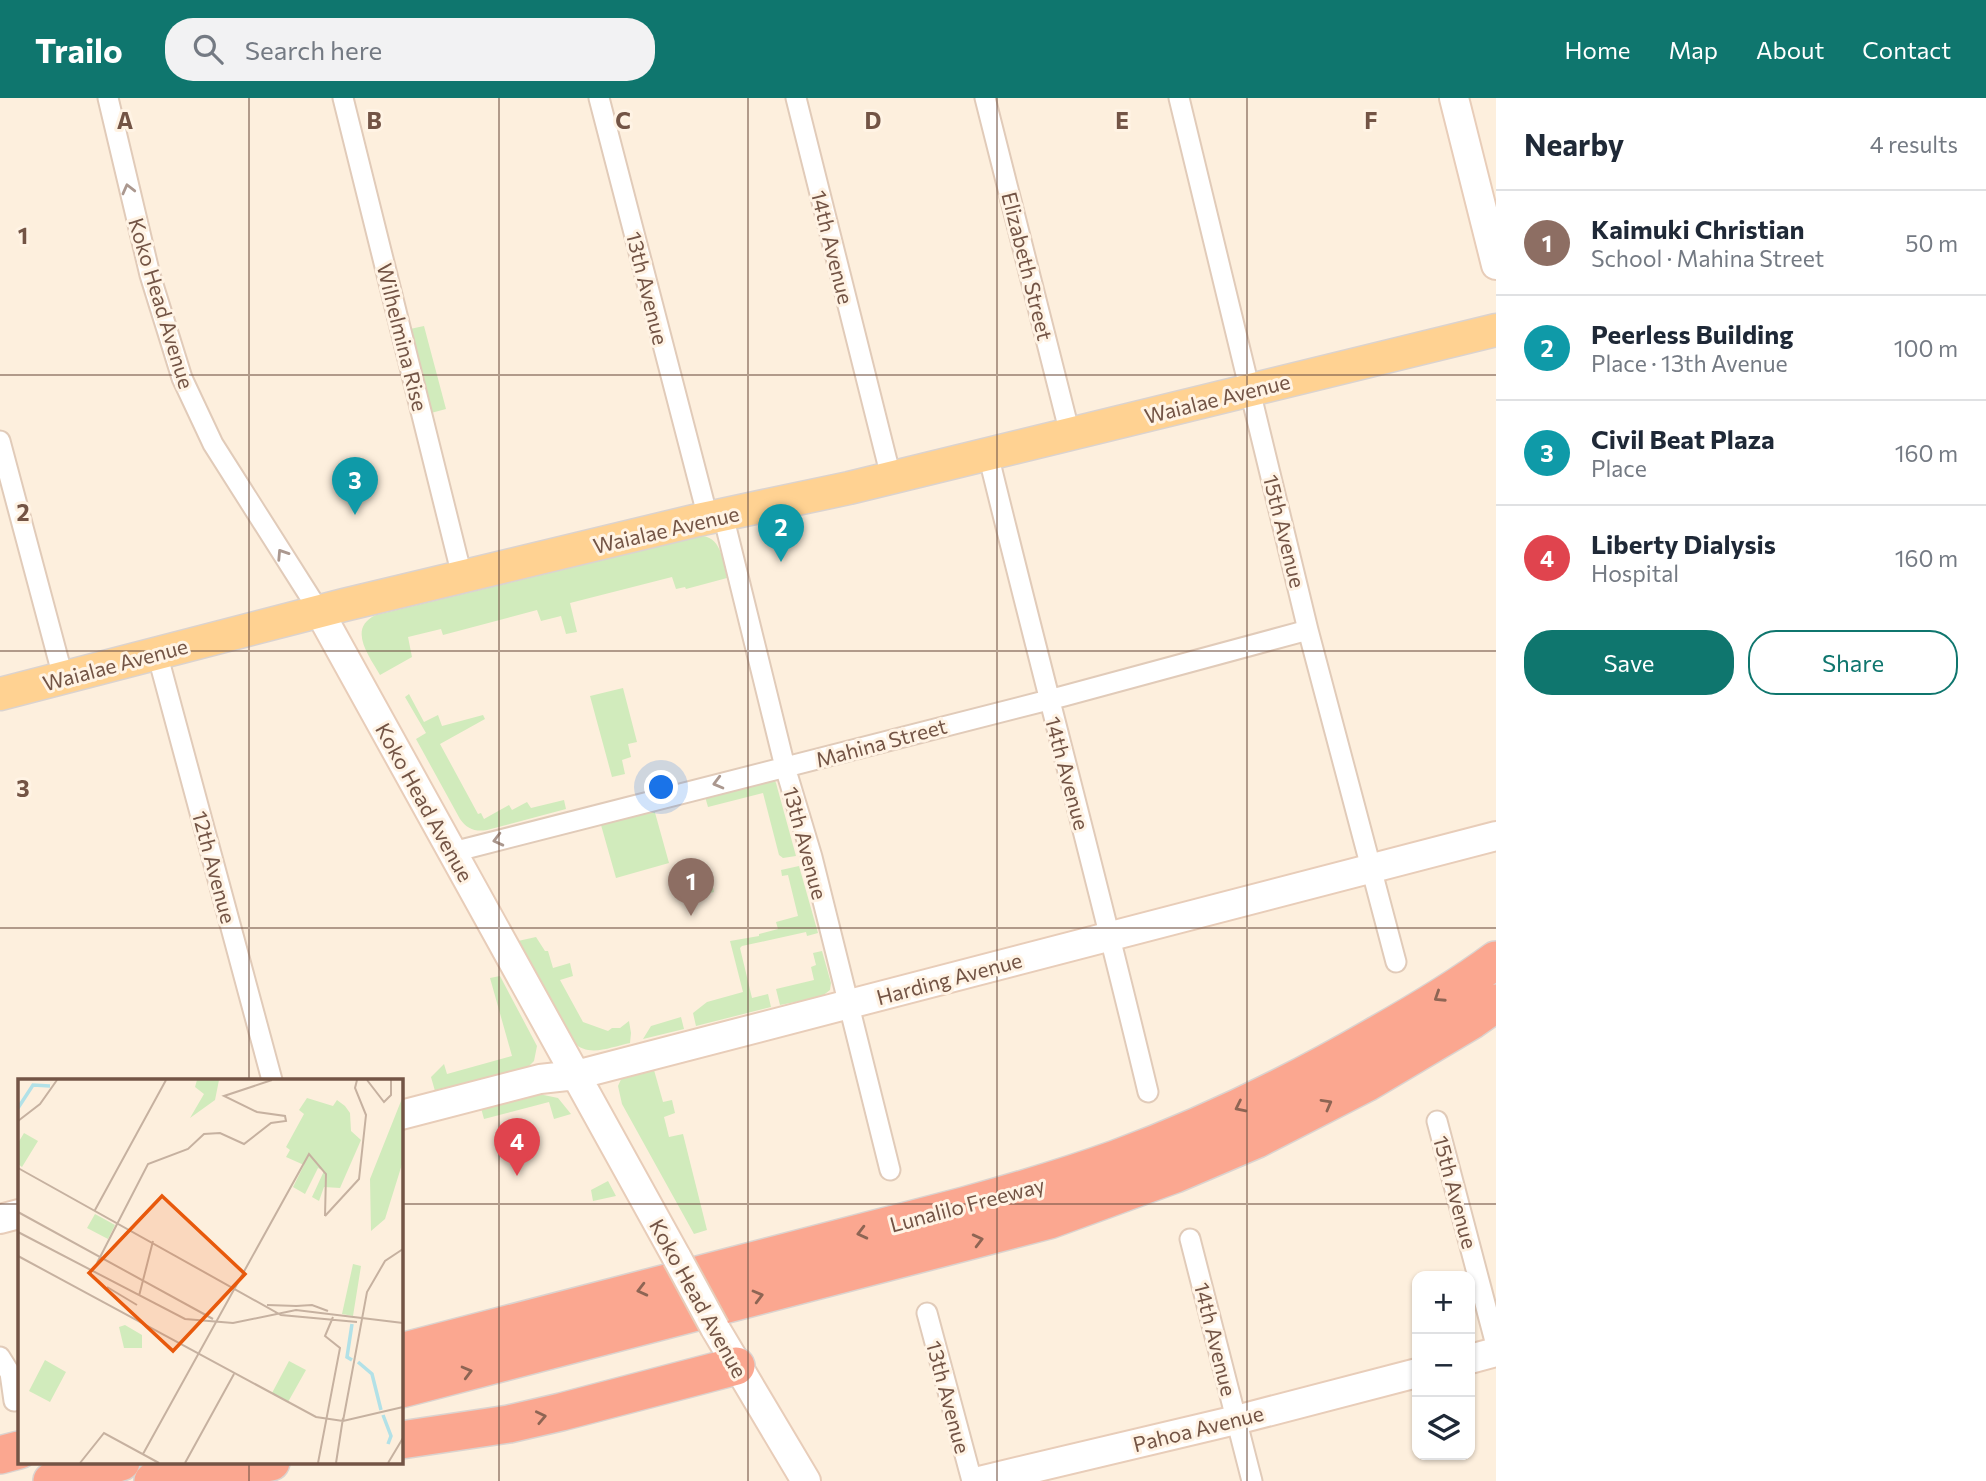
<!DOCTYPE html>
<html lang="en">
<head>
<meta charset="utf-8">
<style>
  :root { --surface:#fff; --page:#f2f2f3; --text:#1f2937; --muted:#747a83; --line:#e0e1e3; --accent:#0f766e }
  body { margin:0; font-family:Commissioner,sans-serif; background:var(--page); color:var(--text) }
  .controls { position:absolute; right:21px; bottom:21px; display:grid; overflow:hidden; border-radius:14px; box-shadow:0 2px 5px #0004 }
  .controls button { width:63px; height:63px; display:grid; place-items:center; padding:0; border:0; border-bottom:2px solid var(--line); background:var(--surface); color:var(--text); font:35px sans-serif }
  .you { position:absolute; left:662px; top:690px; width:24px; height:24px; margin:-18px; border:5px solid #fff; border-radius:50%; background:#1a73e8; box-shadow:0 0 0 10px #1a73e833 }
  .badge { display:grid; place-items:center; width:46px; height:46px; border-radius:50%; background:var(--accent); color:#fff; font-size:23px; font-weight:700 }
  .pin { position:absolute; translate:-50% -58px; filter:drop-shadow(0 2px 4px #0008) }
  .pin::after { content:''; position:absolute; top:37px; width:24px; height:21px; background:inherit; clip-path:polygon(0 0,100% 0,50% 100%) }
  .list { margin:0; padding:0; list-style:none }
  h2 { display:flex; justify-content:space-between; align-items:center; height:91px; margin:0; padding:0 28px; font-size:30px }
  h2 small { font-size:23px; font-weight:400; color:var(--muted) }
  .list li { display:grid; grid-template-columns:46px 1fr auto; gap:21px; align-items:center; box-sizing:border-box; height:105px; padding:0 28px; border-top:2px solid var(--line) }
  .list b { display:block; font-size:26px; white-space:nowrap }
  .list p { margin:0; font-size:23px; white-space:nowrap; color:var(--muted) }
  .list em { font-size:23px; font-style:normal; color:var(--muted) }
  .actions { display:flex; gap:14px; padding:21px 28px }
  .actions a { flex:1; padding:16px 0; border:2px solid var(--accent); border-radius:28px; text-align:center; font-size:24px; color:var(--accent) }
  .actions .main { background:var(--accent); color:#fff }
  .icon { flex:none; width:38px; height:38px; fill:none; stroke:currentColor; stroke-width:2; stroke-linecap:round; stroke-linejoin:round }
  .map { position:relative; flex:none; width:1496px; height:1383px; overflow:hidden }
  header { display:flex; align-items:center; gap:42px; box-sizing:border-box; height:98px; padding:0 35px; background:var(--accent); color:#fff }
  header strong { font-size:33px }
  nav { display:flex; gap:38px; margin-inline-start:auto; font-size:24px }
  .search { width:490px; height:63px; background:var(--page); display:flex; align-items:center; gap:18px; box-sizing:border-box; padding:0 24px; border-radius:28px; color:var(--muted); font-size:26px }
  main { display:flex }
  aside { flex:1; background:var(--surface) }
  .map>svg:first-child { display:block }
  .green { fill:#d1ebbc }
  .lines { fill:none; stroke-linecap:round; stroke-linejoin:round }
  .street-casing { stroke:#e1cbb9; stroke-width:23 }
  .secondary-casing { stroke:#e8cdb9; stroke-width:32 }
  .primary-casing { stroke:#dbd3cf; stroke-width:35 }
  .highway-casing { stroke:#dbd3cf; stroke-width:40 }
  .street { stroke:#fff; stroke-width:19 }
  .secondary { stroke:#fff; stroke-width:28 }
  .primary { stroke:#ffd292; stroke-width:32 }
  .highway { stroke:#fba790; stroke-width:37 }
  .secondary-bridge-casing { stroke:#e8cdb9; stroke-width:32; stroke-linecap:butt }
  .secondary-bridge { stroke:#fff; stroke-width:28 }
  .oneway { stroke:#ab988f }
  .oneway2 { stroke:#8e6554 }
  .grid { fill:none; stroke:#735445; stroke-width:2; stroke-opacity:0.55 }
  .labels { text-anchor:middle; dominant-baseline:central; stroke-width:6; stroke-linejoin:round; paint-order:stroke }
  .street-label { font-size:21px; fill:#735445; stroke:#fff3e4 }
  .inset-river { fill:none; stroke:#b2e1e7; stroke-width:3.5 }
  .inset-road { fill:none; stroke:#c6b1a0; stroke-width:2 }
  .view { fill:#e8590c; fill-opacity:0.15; stroke:#e8590c; stroke-width:3.5 }
  .inset-edge { fill:none; stroke:#735445; stroke-width:3.5 }
  .grid-label { font-size:23px; text-anchor:middle; font-weight:bold; fill:#735445; stroke:#fff3e4; stroke-width:6; stroke-linejoin:round; paint-order:stroke }
</style>
</head>
<body>
<header>
<strong>Trailo</strong>
<div class="search"><svg class="icon" aria-label="search" viewBox="0 0 24 24"><circle cx="10" cy="10" r="6"/><path d="M15 15l6 6"/></svg>Search here</div>
<nav><a>Home</a><a>Map</a><a>About</a><a>Contact</a></nav>
</header>
<main>
<div class="map">
<svg width="1496" height="1383" viewBox="0 0 1496 1383">
  <rect width="100%" height="100%" fill="#fdefdd"/>
  <path class="green" d="M 424,228 L 446,311 L 431,315 L 410,231 Z
    M 703,438 C 722,441 723,464 727,480 L 686,491 L 685,489 L 676,491 L 672,479 L 570,505 L 577,534 L 566,536 L 561,518 L 541,523 L 537,512 L 443,537 L 441,531 L 408,539 L 412,559 L 380,577 C 369,558 347,530 376,517 Z
    M 623,590 L 637,644 L 628,646 L 631,659 L 622,662 L 625,676 L 612,679 L 590,598 Z
    M 409,596 L 424,624 L 438,617 L 442,628 L 483,617 L 485,621 L 440,646 L 478,716 L 481,715 L 484,721 L 509,707 L 512,712 L 527,704 L 531,710 L 564,702 L 566,711 L 487,732 C 475,734 467,731 460,721 L 416,641 L 426,635 L 405,599 Z
    M 774,681 L 776,685 L 796,758 L 783,760 L 779,757 L 763,695 L 708,709 L 704,695 Z
    M 654,711 L 669,765 L 616,780 L 601,727 Z
    M 799,768 L 818,835 L 807,838 L 806,834 L 742,848 L 740,850 L 752,900 L 768,896 L 771,909 L 696,928 L 693,915 L 707,904 L 743,894 L 730,843 L 759,838 L 759,836 L 778,831 L 776,824 L 798,818 L 788,777 L 782,778 L 781,772 Z
    M 709,772 L 714,794 L 685,802 L 679,780 Z
    M 536,839 L 545,853 L 548,853 L 553,870 L 570,865 L 573,878 L 560,882 L 583,924 L 608,933 L 612,930 L 620,930 L 629,923 L 631,935 L 630,945 C 610,949 589,960 573,944 L 518,843 Z
    M 822,853 L 831,885 L 830,892 L 821,899 L 780,907 L 776,891 L 814,882 L 811,869 L 816,867 L 813,855 Z
    M 500,878 L 537,948 L 534,963 L 527,970 L 435,993 L 431,979 L 444,966 L 447,976 L 512,958 L 490,880 Z
    M 681,919 L 684,931 L 643,941 L 651,928 Z
    M 744,941 L 746,948 L 654,972 L 663,1004 L 672,1002 L 675,1015 L 664,1019 L 669,1039 L 683,1036 L 707,1132 L 694,1136 L 622,1006 L 618,988 L 623,977 Z
    M 539,996 L 558,1000 L 571,1016 L 554,1021 L 549,1004 L 484,1021 L 481,1010 Z
    M 608,1083 L 616,1098 L 593,1103 L 591,1092 Z"/>
  <g class="lines">
    <g class="street-casing">
      <path id="street" d="M 108,0 L 150,177 L 182,280 L 213,346 L 319,513
        M 343,0 L 462,478
        M 599,0 L 708,420
        M 796,0 L 891,379
        M 985,0 L 1070,336
        M 1179,0 L 1308,532 L 1396,864
        M 0,343 L 63,579
        M 988,356 C 1040,569 1097,781 1148,994
        M 723,417 L 785,669 L 812,759 L 890,1072
        M 157,555 L 272,982
        M 453,754 L 1064,598 L 1308,532
        M 1437,1023 L 1496,1247
        M 1190,1141 L 1252,1383
        M 927,1215 L 972,1383
        M 0,1259 L 10,1275 L 14,1303"/>
    </g>
    <g class="secondary-casing">
      <path id="secondary" d="M 1454,0 L 1496,167
        M 319,513 L 677,1160
        M 401,1017 L 540,981 L 576,977 L 1496,738
        M 0,1121 L 19,1116
        M 715,1230 L 806,1383
        M 1470,1261 L 1496,1254
        M 979,1383 L 1236,1322 L 1417,1275"/>
    </g>
    <g class="primary-casing">
      <path id="primary" d="M 0,596 L 344,507 L 698,422 L 849,390 L 1496,232"/>
    </g>
    <g class="highway-casing">
      <path id="highway" d="M 401,1254 L 964,1108 C 1015,1094 1066,1079 1116,1061 C 1206,1028 1292,986 1375,938 C 1416,915 1458,890 1496,862
        M 401,1291 L 1049,1122 L 1175,1076 L 1257,1041 L 1366,985 L 1472,922 L 1496,905
        M 401,1342 L 509,1326 L 561,1314 L 736,1268
        M 0,1357 L 19,1352
        M 52,1383 L 121,1364
        M 153,1383 L 271,1364"/>
    </g>
    <use href="#street" class="street"/>
    <use href="#secondary" class="secondary"/>
    <use href="#primary" class="primary"/>
    <use href="#highway" class="highway"/>
    <g class="secondary-bridge-casing">
      <path id="secondary-bridge" d="M 677,1160 L 715,1230"/>
    </g>
    <use href="#secondary-bridge" class="secondary-bridge"/>
  </g>
  <defs><path id="oneway-chevron" d="M-2-3.5L2.5 0L-2 3.5" fill="none" stroke-width="1.6" stroke-linecap="round" stroke-linejoin="round" transform="scale(1.75)"/></defs>
  <g class="oneway">
    <use href="#oneway-chevron" transform="translate(128 91) rotate(-104)"/>
    <use href="#oneway-chevron" transform="translate(282 456) rotate(-123)"/>
    <use href="#oneway-chevron" transform="translate(718 685) rotate(165)"/>
    <use href="#oneway-chevron" transform="translate(498 742) rotate(166)"/>
  </g>
  <g class="oneway2">
    <use href="#oneway-chevron" transform="translate(1439 899) rotate(147)"/>
    <use href="#oneway-chevron" transform="translate(1327 1006) rotate(-29)"/>
    <use href="#oneway-chevron" transform="translate(1240 1009) rotate(154)"/>
    <use href="#oneway-chevron" transform="translate(862 1135) rotate(166)"/>
    <use href="#oneway-chevron" transform="translate(978 1142) rotate(-14)"/>
    <use href="#oneway-chevron" transform="translate(642 1192) rotate(166)"/>
    <use href="#oneway-chevron" transform="translate(758 1198) rotate(-15)"/>
    <use href="#oneway-chevron" transform="translate(467 1274) rotate(-15)"/>
    <use href="#oneway-chevron" transform="translate(541 1319) rotate(-12)"/>
  </g>
  <path class="grid" d="M 249,0 L 249,982M 499,0 L 499,1383M 748,0 L 748,1383M 997,0 L 997,1383M 1247,0 L 1247,1383M 0,277 L 1496,277M 0,553 L 1496,553M 0,830 L 1496,830M 0,1106 L 19,1106M 401,1106 L 1496,1106M 249,1364 L 249,1383"/>
  <g class="labels">
    <g class="street-label">
      <text transform="translate(833 149) rotate(76)">14th Avenue</text>
      <text transform="translate(1028 168) rotate(76)">Elizabeth Street</text>
      <text transform="translate(648 190) rotate(76)">13th Avenue</text>
      <text transform="translate(162 205) rotate(73)">Koko Head Avenue</text>
      <text transform="translate(403 239) rotate(76)">Wilhelmina Rise</text>
      <text transform="translate(1217 300) rotate(-14)">Waialae Avenue</text>
      <text transform="translate(666 431) rotate(-13)">Waialae Avenue</text>
      <text transform="translate(1285 433) rotate(76)">15th Avenue</text>
      <text transform="translate(115 566) rotate(-15)">Waialae Avenue</text>
      <text transform="translate(881 644) rotate(-15)">Mahina Street</text>
      <text transform="translate(1068 675) rotate(75)">14th Avenue</text>
      <text transform="translate(425 704) rotate(61)">Koko Head Avenue</text>
      <text transform="translate(806 745) rotate(75)">13th Avenue</text>
      <text transform="translate(215 769) rotate(75)">12th Avenue</text>
      <text transform="translate(949 880) rotate(-15)">Harding Avenue</text>
      <text transform="translate(1456 1094) rotate(75)">15th Avenue</text>
      <text transform="translate(967 1106) rotate(-15)">Lunalilo Freeway</text>
      <text transform="translate(699 1200) rotate(61)">Koko Head Avenue</text>
      <text transform="translate(1216 1241) rotate(76)">14th Avenue</text>
      <text transform="translate(949 1299) rotate(75)">13th Avenue</text>
      <text transform="translate(1198 1330) rotate(-14)">Pahoa Avenue</text>
    </g>
  </g>
  <g transform="translate(18 981)">
    <rect width="385" height="385" fill="#fdefdd"/>
    <path d="M 179,1 L 201,1 L 197,21 L 172,39 L 186,15 L 177,8 ZM 385,17 L 385,82 L 367,140 L 353,152 L 352,100 ZM 289,19 L 315,27 L 319,21 L 327,27 L 332,34 L 333,52 L 343,61 L 322,109 L 306,108 L 301,122 L 294,118 L 306,92 L 300,89 L 287,115 L 275,108 L 286,86 L 268,78 L 272,71 L 268,68 L 286,35 L 281,31 ZM 6,54 L 20,62 L 4,88 L 0,85 L 0,64 ZM 77,135 L 97,146 L 90,160 L 69,149 ZM 335,185 L 343,187 L 335,237 L 324,235 ZM 107,246 L 124,256 L 124,269 L 106,269 L 101,248 ZM 27,281 L 48,293 L 32,323 L 11,312 ZM 271,282 L 288,291 L 270,323 L 254,314 Z" fill="#d1ebbc"/>
    <path class="inset-river" d="M 0,29 L 15,6 L 32,7M 334,281 L 329,278 L 334,245M 340,283 L 354,295 L 363,331M 365,336 L 373,357 L 370,365"/>
    <path class="inset-road" d="M 349,1 L 366,23 L 373,16 L 373,1M 0,42 L 22,25 L 39,1M 0,89 L 263,236 L 339,243M 77,131 L 148,1M 0,133 L 195,240M 307,137 L 341,100 L 348,36 L 337,9 L 339,1M 0,153 L 167,240 L 215,244 L 278,231 L 385,244M 0,177 L 298,338 L 325,342 L 385,328M 79,184 L 130,85 L 170,70 L 186,55 L 202,54 L 226,65 L 253,44 L 268,42 L 267,37 L 239,33 L 206,17 L 254,1M 89,208 L 119,226M 121,217 L 135,162M 249,226 L 279,227M 278,227 L 294,226 L 310,232M 325,342 L 349,213 L 367,182 L 385,170M 125,375 L 291,75 L 308,95 L 307,137M 62,384 L 86,354 L 141,384M 167,384 L 216,295M 300,384 L 322,269 L 307,257 L 315,238M 318,384 L 325,339M 370,384 L 385,359"/>
    <path class="view" d="M 144,117 L 227,195 L 155,272 L 71,194 Z"/>
    <rect width="385" height="385" class="inset-edge"/>
  </g>
  <g class="grid-label">
    <text x="125" y="31">A</text>
    <text x="374" y="31">B</text>
    <text x="623" y="31">C</text>
    <text x="873" y="31">D</text>
    <text x="1122" y="31">E</text>
    <text x="1371" y="31">F</text>
    <text x="23" y="146">1</text>
    <text x="23" y="423">2</text>
    <text x="23" y="699">3</text>
  </g>
</svg>
<div class="controls">
<button>+</button>
<button>−</button>
<button><svg class="icon" aria-label="layers" viewBox="0 0 24 24"><path d="M12 4l9 5-9 5-9-5zM3 14l9 5 9-5"/></svg></button>
</div>
<div class="you"></div>
<div class="pin badge" style="left:691px;top:818px;background:#8d6e63">1</div>
<div class="pin badge" style="left:781px;top:464px;background:#0f9aa8">2</div>
<div class="pin badge" style="left:355px;top:417px;background:#0f9aa8">3</div>
<div class="pin badge" style="left:517px;top:1078px;background:#e0444e">4</div>
</div>
<aside>
<h2>Nearby<small>4 results</small></h2>
<ul class="list">
<li><span class="badge" style="background:#8d6e63">1</span><div><b>Kaimuki Christian</b><p>School · Mahina Street</p></div><em>50 m</em></li>
<li><span class="badge" style="background:#0f9aa8">2</span><div><b>Peerless Building</b><p>Place · 13th Avenue</p></div><em>100 m</em></li>
<li><span class="badge" style="background:#0f9aa8">3</span><div><b>Civil Beat Plaza</b><p>Place</p></div><em>160 m</em></li>
<li><span class="badge" style="background:#e0444e">4</span><div><b>Liberty Dialysis</b><p>Hospital</p></div><em>160 m</em></li>
</ul>
<div class="actions"><a class="main">Save</a><a>Share</a></div>
</aside>
</main>
</body>
</html>
